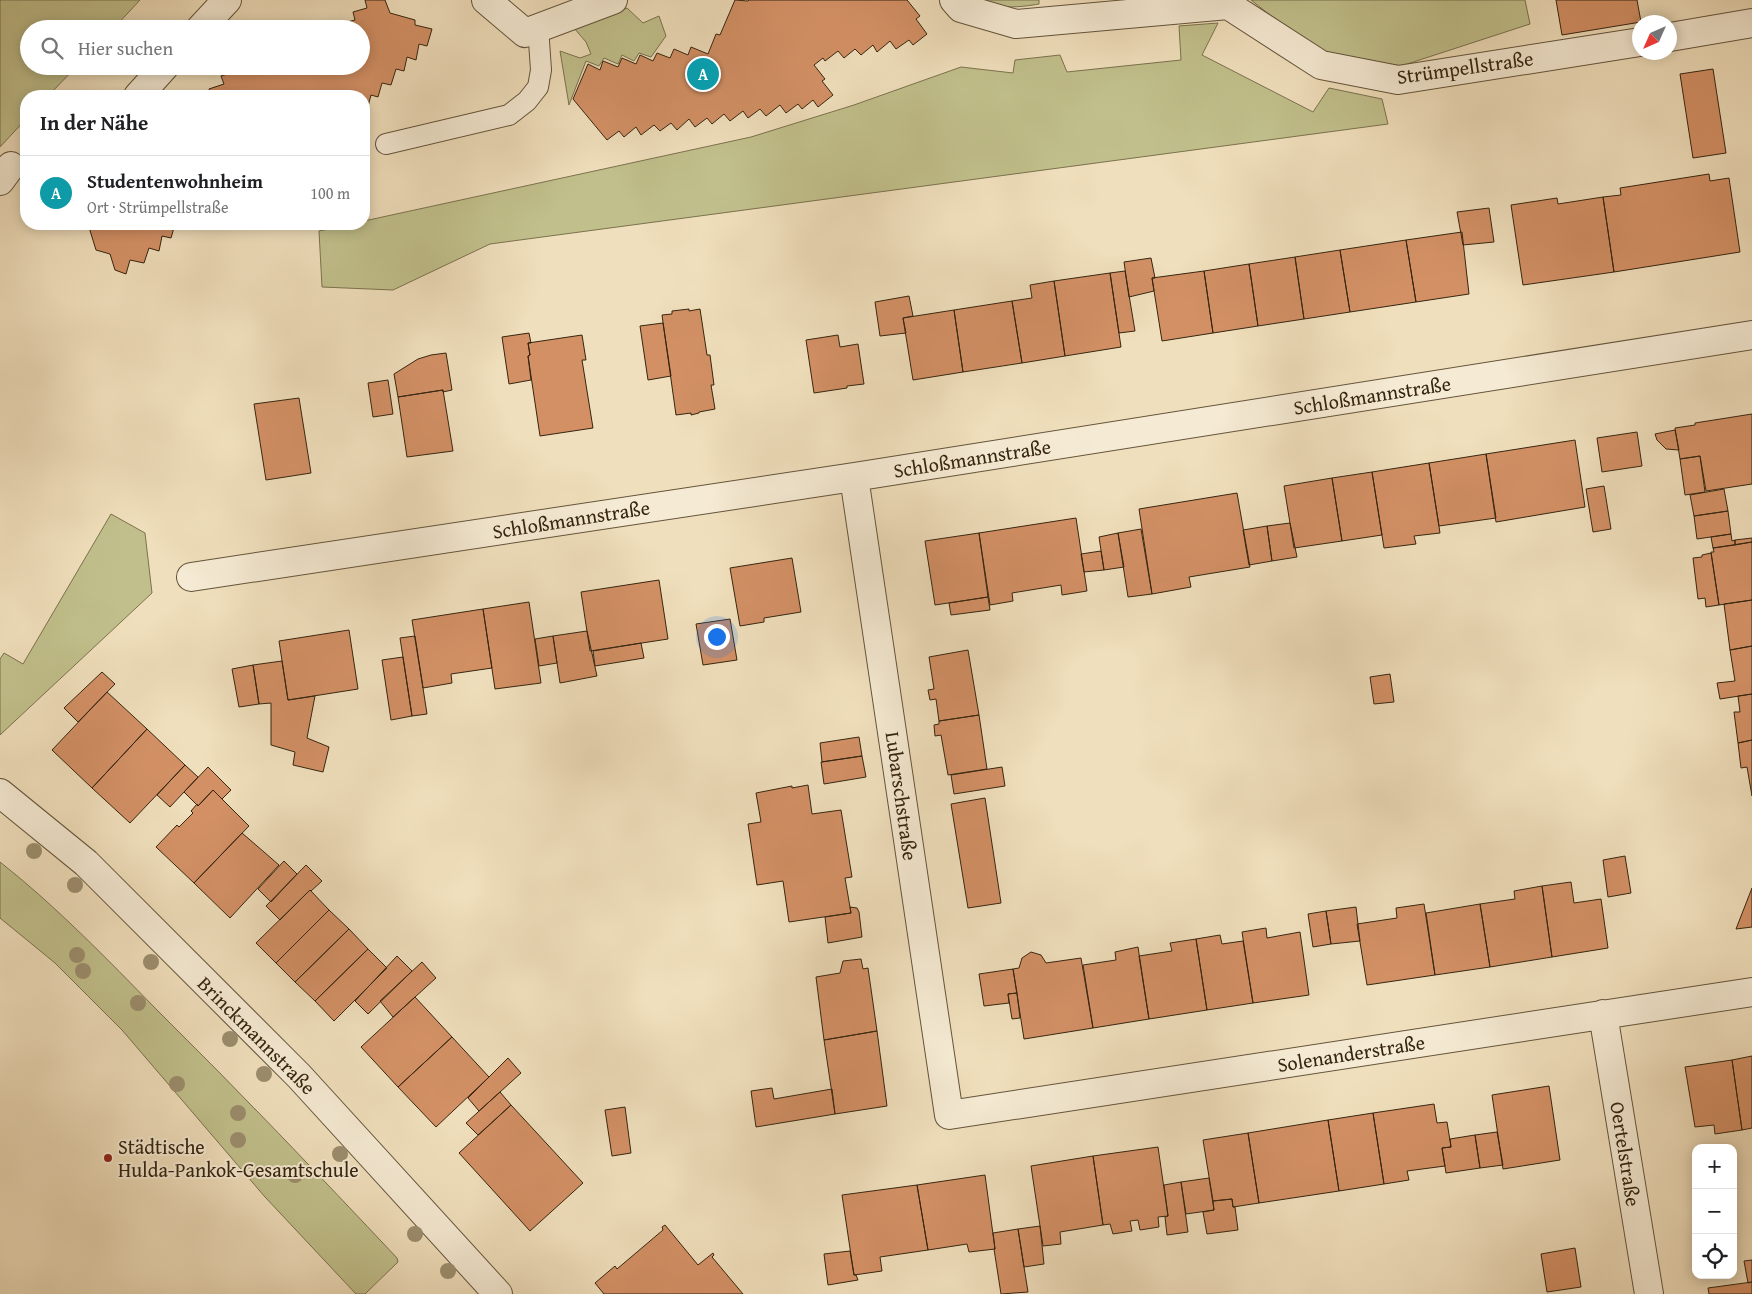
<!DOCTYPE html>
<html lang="de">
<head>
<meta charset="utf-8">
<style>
  :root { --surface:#fff; --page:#f2f2f2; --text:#202124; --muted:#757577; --line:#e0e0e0; --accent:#8f2418 }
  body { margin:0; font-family:"Gentium Book Plus",serif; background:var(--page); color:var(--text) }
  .controls { position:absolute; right:15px; bottom:15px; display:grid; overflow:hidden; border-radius:10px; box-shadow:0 2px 12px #0003 }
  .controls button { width:45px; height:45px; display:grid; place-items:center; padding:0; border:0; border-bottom:1px solid var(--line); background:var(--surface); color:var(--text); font:25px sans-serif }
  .compass { position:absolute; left:1632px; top:15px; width:45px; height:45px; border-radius:50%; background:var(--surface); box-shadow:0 2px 12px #0003; rotate:225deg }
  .you { position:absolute; left:716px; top:636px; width:18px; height:18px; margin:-12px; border:4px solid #fff; border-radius:50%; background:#1a73e8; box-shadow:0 0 0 8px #1a73e833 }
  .badge { display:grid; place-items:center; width:32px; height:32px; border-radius:50%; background:var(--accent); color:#fff; font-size:16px; font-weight:700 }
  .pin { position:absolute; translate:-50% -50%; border:2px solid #fff; box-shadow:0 1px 5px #0006 }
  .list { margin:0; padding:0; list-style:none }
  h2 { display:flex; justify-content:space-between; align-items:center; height:65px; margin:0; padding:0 20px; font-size:21px }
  h2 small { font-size:16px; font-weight:400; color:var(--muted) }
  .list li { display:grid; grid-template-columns:32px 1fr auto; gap:15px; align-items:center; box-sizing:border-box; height:75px; padding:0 20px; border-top:1px solid var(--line) }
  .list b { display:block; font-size:19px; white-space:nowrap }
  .list p { margin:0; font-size:16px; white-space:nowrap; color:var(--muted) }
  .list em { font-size:16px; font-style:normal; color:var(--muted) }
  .icon { flex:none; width:28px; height:28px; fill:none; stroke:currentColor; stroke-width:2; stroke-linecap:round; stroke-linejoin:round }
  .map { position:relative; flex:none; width:1752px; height:1294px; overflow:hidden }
  .search { position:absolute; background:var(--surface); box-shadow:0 2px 12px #0003; left:20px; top:20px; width:350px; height:55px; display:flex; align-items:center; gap:12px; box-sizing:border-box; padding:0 18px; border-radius:28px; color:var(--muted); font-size:19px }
  .panel { position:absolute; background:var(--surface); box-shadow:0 2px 12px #0003; left:20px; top:90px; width:350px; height:140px; border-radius:20px }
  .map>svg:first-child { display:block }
  .green { fill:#c1c08c; stroke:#7b724e }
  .building { fill:#d39065; stroke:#352510 }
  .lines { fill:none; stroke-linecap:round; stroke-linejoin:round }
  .service-casing { stroke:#64543b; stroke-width:22 }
  .minor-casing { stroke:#64543b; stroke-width:30 }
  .service { stroke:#f5ead3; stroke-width:20 }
  .minor { stroke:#f5ead3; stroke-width:28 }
  .tree { fill:#9c8e6e }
  .poi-dot { fill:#8f2418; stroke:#f5ead3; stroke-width:2 }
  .labels { text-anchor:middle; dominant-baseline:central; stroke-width:4; stroke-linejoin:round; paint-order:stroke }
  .street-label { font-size:20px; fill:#352510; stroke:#f5ead3 }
  .poi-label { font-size:20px; fill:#352510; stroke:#f5ead3; text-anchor:start }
</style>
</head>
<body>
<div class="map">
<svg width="1752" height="1294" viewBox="0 0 1752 1294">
  <rect width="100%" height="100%" fill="#f0dfbc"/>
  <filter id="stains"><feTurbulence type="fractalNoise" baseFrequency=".004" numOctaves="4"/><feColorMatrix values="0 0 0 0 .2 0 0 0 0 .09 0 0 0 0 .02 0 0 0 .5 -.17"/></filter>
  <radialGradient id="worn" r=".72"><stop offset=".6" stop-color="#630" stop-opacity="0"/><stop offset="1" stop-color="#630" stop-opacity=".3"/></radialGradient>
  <path class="green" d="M 0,0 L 140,0 L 113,29 L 29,29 L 29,66 L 77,66 L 48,96 L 26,96 L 26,119 L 0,147 Z
    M 982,0 L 1039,0 L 1039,4 C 1021,7 999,10 982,0 Z
    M 1251,0 L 1525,0 L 1530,24 L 1401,66 L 1314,50 Z
    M 627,8 L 643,23 L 659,16 L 666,36 L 651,57 L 639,53 L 634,61 L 622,55 L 618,64 L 604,58 L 599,66 L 586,61 L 569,105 L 560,51 L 580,58 L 591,54 L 586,42 L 574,28 Z
    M 1218,23 L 1202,55 L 1313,112 L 1329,88 L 1382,99 L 1388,124 L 490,244 L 393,290 L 322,287 L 319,231 L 353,224 L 364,224 L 364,221 L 751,137 L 854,105 L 961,67 L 1013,73 L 1015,60 L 1060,55 L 1067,72 L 1181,60 L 1179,26 Z
    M 111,514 L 145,533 L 152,593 L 0,735 L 0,659 L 4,653 L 23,664 Z
    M 0,862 C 56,906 107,959 157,1010 C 239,1091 318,1174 397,1258 L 398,1262 L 365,1294 L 356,1294 L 265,1197 L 122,1030 L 55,963 L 0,918 Z"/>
  <path class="building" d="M 365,0 L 385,0 L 390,13 L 415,20 L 415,25 L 432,29 L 427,46 L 419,44 L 416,60 L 407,57 L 404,71 L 396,69 L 391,85 L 382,83 L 378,97 L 371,95 L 367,110 L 364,109 L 364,96 L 210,96 L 211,96 L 209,89 L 224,84 L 221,76 L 237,71 L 236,66 L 291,66 L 292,71 L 305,68 L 304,66 L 361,66 L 361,29 L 341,29 L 340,24 L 355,20 L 353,12 L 367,8 Z
    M 735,0 L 748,1 L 749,0 L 907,0 L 920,16 L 916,19 L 927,34 L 913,45 L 909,40 L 896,49 L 890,41 L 877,52 L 873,45 L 861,55 L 855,49 L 844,58 L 838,51 L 825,61 L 823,58 L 814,65 L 825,79 L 822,81 L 833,95 L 818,107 L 813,100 L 802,109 L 798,104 L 786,113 L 780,105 L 766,116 L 760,109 L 748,118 L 743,111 L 730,121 L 724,114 L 712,124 L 707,118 L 695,127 L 689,119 L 677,130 L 671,123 L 660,131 L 654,125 L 641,135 L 636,127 L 624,137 L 619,131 L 607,140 L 573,99 L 588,64 L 600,70 L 603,61 L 618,67 L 622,58 L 636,64 L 640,55 L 653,61 L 657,53 L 670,58 L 674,49 L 688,55 L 691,47 L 708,54 L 716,34 L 720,35 Z
    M 1556,0 L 1637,0 L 1641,22 L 1562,35 Z
    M 1713,69 L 1726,153 L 1693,158 L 1680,74 Z
    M 1709,174 L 1710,181 L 1729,178 L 1740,252 L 1614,272 L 1603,197 L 1621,195 L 1620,188 Z
    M 1603,197 L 1614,272 L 1523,285 L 1511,205 L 1557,198 L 1558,204 Z
    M 1489,208 L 1494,242 L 1463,245 L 1457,212 Z
    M 88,224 L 175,224 L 171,238 L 162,236 L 159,251 L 149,248 L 144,263 L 130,260 L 126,274 L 115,270 L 110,254 L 96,250 Z
    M 1462,232 L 1469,294 L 1416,302 L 1406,240 Z
    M 1406,240 L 1416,302 L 1350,312 L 1340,250 Z
    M 1340,250 L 1350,312 L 1304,319 L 1295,257 Z
    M 1295,257 L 1304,319 L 1258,326 L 1249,264 Z
    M 1151,258 L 1155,278 L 1152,278 L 1154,291 L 1129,297 L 1124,262 Z
    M 1249,264 L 1258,326 L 1213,333 L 1204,271 Z
    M 1125,271 L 1135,331 L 1119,333 L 1110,273 Z
    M 1204,271 L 1213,333 L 1162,341 L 1152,278 Z
    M 1110,273 L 1121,347 L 1065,356 L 1054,281 Z
    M 1054,281 L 1065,356 L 1022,363 L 1012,301 L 1032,298 L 1030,285 Z
    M 909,296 L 913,316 L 903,318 L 906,333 L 880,336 L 875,302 Z
    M 1012,301 L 1022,363 L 963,372 L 954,310 Z
    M 689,309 L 689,311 L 700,309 L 707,355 L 710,355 L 714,385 L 711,385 L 715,409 L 699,412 L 699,413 L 691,415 L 691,413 L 676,415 L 662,315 L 672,314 L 672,311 Z
    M 954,310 L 963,372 L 913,380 L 903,318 Z
    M 663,323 L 671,376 L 648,380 L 640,326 Z
    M 529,333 L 531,343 L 528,343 L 530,355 L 528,356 L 531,380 L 509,384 L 502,337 Z
    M 582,335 L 586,360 L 582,360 L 593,428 L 540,436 L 528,356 L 530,355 L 528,343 Z
    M 838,335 L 840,347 L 858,344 L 864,384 L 847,386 L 847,388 L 814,393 L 806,340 Z
    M 446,353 L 452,390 L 443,392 L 443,390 L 398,397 L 394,374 L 418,359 L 431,355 Z
    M 388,380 L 393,414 L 373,417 L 368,383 Z
    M 443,390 L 453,451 L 407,457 L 398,397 Z
    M 299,398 L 311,473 L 266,480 L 254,404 Z
    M 1752,414 L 1752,484 L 1706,491 L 1700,456 L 1680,459 L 1675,428 L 1695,425 L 1695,423 Z
    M 1675,430 L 1679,450 L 1666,449 L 1657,440 L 1655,434 Z
    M 1637,432 L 1642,466 L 1602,472 L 1597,438 Z
    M 1575,440 L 1585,507 L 1496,522 L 1486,454 Z
    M 1486,454 L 1496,518 L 1439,526 L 1429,463 Z
    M 1700,456 L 1705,492 L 1685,495 L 1680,459 Z
    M 1429,463 L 1440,533 L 1414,536 L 1416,544 L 1384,548 L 1372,472 Z
    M 1372,472 L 1382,535 L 1342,541 L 1332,478 Z
    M 1332,478 L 1342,541 L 1294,548 L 1284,486 Z
    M 1604,486 L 1611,529 L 1593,532 L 1586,489 Z
    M 1724,489 L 1728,511 L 1694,516 L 1690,495 Z
    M 1237,493 L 1250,567 L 1189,577 L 1191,587 L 1152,594 L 1139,509 Z
    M 1728,511 L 1731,534 L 1697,539 L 1694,516 Z
    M 1076,518 L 1087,591 L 1062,595 L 1061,585 L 1012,593 L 1013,601 L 990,605 L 979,533 Z
    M 1290,523 L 1297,557 L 1272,561 L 1267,526 Z
    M 1267,526 L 1272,561 L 1249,565 L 1243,530 Z
    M 1141,529 L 1152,594 L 1128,597 L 1118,533 Z
    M 979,533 L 988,597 L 935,605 L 925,541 Z
    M 1118,533 L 1124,567 L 1104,570 L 1099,537 Z
    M 1731,534 L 1732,541 L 1735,540 L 1735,545 L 1713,548 L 1711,537 Z
    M 1752,538 L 1752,542 L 1735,545 L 1735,540 Z
    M 1752,542 L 1752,600 L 1719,605 L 1711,552 L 1714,552 L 1713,548 Z
    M 1101,551 L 1104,570 L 1084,572 L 1081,554 Z
    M 1711,553 L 1719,605 L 1706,607 L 1705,598 L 1698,599 L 1693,558 L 1702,557 L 1702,555 Z
    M 792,558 L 801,612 L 764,618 L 764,622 L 740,626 L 730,568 Z
    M 659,580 L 668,639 L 590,651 L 581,592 Z
    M 988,597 L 990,610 L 951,615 L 949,603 Z
    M 1752,600 L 1752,646 L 1730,650 L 1724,604 Z
    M 529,602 L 541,683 L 495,689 L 483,609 Z
    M 483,609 L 492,668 L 451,674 L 452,683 L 423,688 L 412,620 Z
    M 730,619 L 737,660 L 703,665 L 696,624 Z
    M 349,630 L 358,689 L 288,700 L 279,641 Z
    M 587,631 L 597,676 L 560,683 L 553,636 Z
    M 415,636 L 427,714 L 412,716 L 400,638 Z
    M 553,636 L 557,663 L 539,666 L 535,639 Z
    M 641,643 L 644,658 L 595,666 L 593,651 Z
    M 1752,646 L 1752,694 L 1720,699 L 1717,683 L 1735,681 L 1730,650 Z
    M 968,650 L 979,715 L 939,721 L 936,699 L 930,700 L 928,690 L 934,689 L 929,657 Z
    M 403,657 L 412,716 L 391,720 L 382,660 Z
    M 282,661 L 288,700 L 315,696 L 307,738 L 329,747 L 323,772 L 293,765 L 295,752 L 271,745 L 271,703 L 259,704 L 253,665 Z
    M 253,665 L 259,704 L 239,707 L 232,669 Z
    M 102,672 L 115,684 L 78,722 L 64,708 Z
    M 1390,674 L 1394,702 L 1374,704 L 1370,677 Z
    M 107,692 L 147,729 L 92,788 L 52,750 Z
    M 1752,694 L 1752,740 L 1738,743 L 1734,712 L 1740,712 L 1738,696 Z
    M 979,715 L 987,769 L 948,775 L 941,735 L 935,736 L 934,725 L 939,724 L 939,721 Z
    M 147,729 L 185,765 L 130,823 L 92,788 Z
    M 859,737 L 862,756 L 822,762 L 820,743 Z
    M 1752,740 L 1752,796 L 1747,767 L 1741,768 L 1738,743 Z
    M 862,756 L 866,777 L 824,784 L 821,762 Z
    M 185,765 L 198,777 L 170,807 L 157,795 Z
    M 208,767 L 231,790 L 222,799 L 213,790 L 198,806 L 184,792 Z
    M 1002,767 L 1005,786 L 954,794 L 951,775 Z
    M 808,785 L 812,814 L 841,810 L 852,877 L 845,878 L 851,913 L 789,922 L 783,881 L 757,885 L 748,824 L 761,822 L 756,793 L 792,786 L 792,788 Z
    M 213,790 L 249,826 L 194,883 L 156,847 L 177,825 L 179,827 L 193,813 L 191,811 L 197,804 L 198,806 Z
    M 985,798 L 1001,903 L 968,908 L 951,804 Z
    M 242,833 L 279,865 L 230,918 L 194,883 Z
    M 1625,856 L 1631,893 L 1608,897 L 1603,860 Z
    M 284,861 L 297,874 L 271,902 L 258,889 Z
    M 306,865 L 322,881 L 311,891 L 310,890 L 280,920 L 266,906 Z
    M 1571,882 L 1574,903 L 1601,899 L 1608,948 L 1552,957 L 1542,886 Z
    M 1542,886 L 1552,957 L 1490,967 L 1480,904 L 1515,899 L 1514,891 Z
    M 1752,888 L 1752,927 L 1736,929 Z
    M 310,890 L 329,910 L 276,963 L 256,943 Z
    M 1424,904 L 1435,975 L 1367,985 L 1357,924 L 1397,918 L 1396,908 Z
    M 1480,904 L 1490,967 L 1435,975 L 1426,913 Z
    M 850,907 L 857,908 L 859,912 L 862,937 L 828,943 L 825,917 L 851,913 Z
    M 1356,907 L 1360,941 L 1331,944 L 1326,911 Z
    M 329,910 L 349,929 L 295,982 L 276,963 Z
    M 1326,911 L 1331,944 L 1313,947 L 1308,914 Z
    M 1266,928 L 1267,938 L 1300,932 L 1309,995 L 1253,1003 L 1242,932 Z
    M 349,929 L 368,949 L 315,1001 L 295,982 Z
    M 1220,935 L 1222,944 L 1243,941 L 1253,1003 L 1207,1010 L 1196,939 Z
    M 1196,939 L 1207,1010 L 1149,1019 L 1139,956 L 1172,951 L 1170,943 Z
    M 1138,947 L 1149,1019 L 1093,1028 L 1083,965 L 1116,960 L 1115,952 Z
    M 368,949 L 387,968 L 334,1021 L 315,1001 Z
    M 1031,952 L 1041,955 L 1046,963 L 1081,958 L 1093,1028 L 1024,1039 L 1013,969 L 1019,968 L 1022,958 Z
    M 397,956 L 412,971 L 368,1014 L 355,1001 Z
    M 861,959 L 863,969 L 868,968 L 877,1031 L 824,1040 L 816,977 L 840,973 L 843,961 Z
    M 422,962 L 436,978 L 393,1017 L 380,1001 Z
    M 1013,969 L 1017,993 L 1008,994 L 1009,1003 L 984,1006 L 979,974 Z
    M 1017,993 L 1020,1018 L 1012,1019 L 1008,994 Z
    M 415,997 L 452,1037 L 398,1087 L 361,1047 Z
    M 877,1031 L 887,1106 L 835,1114 L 824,1040 Z
    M 452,1037 L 489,1077 L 436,1127 L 398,1087 Z
    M 1752,1056 L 1752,1128 L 1742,1130 L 1732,1060 Z
    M 508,1058 L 521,1073 L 479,1111 L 468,1098 Z
    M 1732,1060 L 1742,1130 L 1715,1134 L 1714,1125 L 1695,1127 L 1685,1067 Z
    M 1549,1086 L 1560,1160 L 1503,1169 L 1492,1095 Z
    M 772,1088 L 774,1099 L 832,1089 L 835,1114 L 756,1127 L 751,1091 Z
    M 500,1092 L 511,1105 L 478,1135 L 466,1123 Z
    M 1434,1104 L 1437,1123 L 1447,1122 L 1451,1147 L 1442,1148 L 1445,1166 L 1407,1171 L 1409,1180 L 1384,1184 L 1373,1113 Z
    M 511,1105 L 583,1183 L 530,1231 L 459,1153 Z
    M 625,1107 L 631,1153 L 612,1156 L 605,1110 Z
    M 1373,1113 L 1384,1184 L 1339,1191 L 1328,1120 Z
    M 1328,1120 L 1339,1191 L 1259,1203 L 1248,1133 Z
    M 1497,1132 L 1503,1165 L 1480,1168 L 1475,1135 Z
    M 1248,1133 L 1259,1203 L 1233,1207 L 1232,1199 L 1213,1201 L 1203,1140 Z
    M 1475,1135 L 1480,1168 L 1446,1173 L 1442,1148 L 1451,1147 L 1450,1139 Z
    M 1158,1147 L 1168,1216 L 1158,1217 L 1159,1227 L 1140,1230 L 1138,1220 L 1130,1221 L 1132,1231 L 1113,1234 L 1110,1224 L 1103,1225 L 1093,1156 Z
    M 1093,1156 L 1103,1225 L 1060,1232 L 1061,1244 L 1043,1246 L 1031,1166 Z
    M 985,1175 L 995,1249 L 969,1252 L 967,1244 L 928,1250 L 917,1185 Z
    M 1209,1178 L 1214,1210 L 1186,1214 L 1181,1182 Z
    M 1181,1182 L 1188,1232 L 1167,1235 L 1165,1217 L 1168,1216 L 1164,1185 Z
    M 917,1185 L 928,1250 L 880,1257 L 882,1271 L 854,1275 L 842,1195 Z
    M 1232,1199 L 1233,1207 L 1235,1207 L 1238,1230 L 1207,1234 L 1203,1212 L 1214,1210 L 1213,1201 Z
    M 665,1225 L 698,1265 L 713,1253 L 714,1255 L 712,1257 L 743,1294 L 604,1294 L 595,1283 L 615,1266 L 617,1269 L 663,1230 L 662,1227 Z
    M 1040,1226 L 1044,1264 L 1024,1267 L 1018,1229 Z
    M 1018,1229 L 1028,1292 L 1001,1294 L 994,1249 L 995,1249 L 993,1233 Z
    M 1575,1248 L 1581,1287 L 1547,1292 L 1541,1254 Z
    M 850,1251 L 854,1275 L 856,1275 L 858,1280 L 828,1285 L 824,1254 Z
    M 1752,1260 L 1752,1282 L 1748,1283 L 1744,1261 Z
    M 1752,1282 L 1752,1294 L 1709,1294 L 1708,1288 Z"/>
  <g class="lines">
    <g class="service-casing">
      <path id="service" d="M 386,144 L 509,115 L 527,101 L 538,87 L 541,70 L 538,27"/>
    </g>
    <g class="minor-casing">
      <path id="minor" d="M 486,0 L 525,33 L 613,0
        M 954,0 L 961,8 L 1016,24 L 1228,5 L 1321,65 L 1398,80 L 1640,42
        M 200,29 L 227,0
        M 1670,37 L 1752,23
        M 138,96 L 165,66
        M 0,181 L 11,166
        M 854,477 L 949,1115 L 1752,992
        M 191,577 L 854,477 L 1752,335
        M 0,793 L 86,863 L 299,1076 L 498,1294
        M 1603,1014 L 1649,1294"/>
    </g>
    <use href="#service" class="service"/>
    <use href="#minor" class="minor"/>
  </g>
  <g class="tree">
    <circle cx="34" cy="851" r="8"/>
    <circle cx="75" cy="885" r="8"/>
    <circle cx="77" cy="955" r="8"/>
    <circle cx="151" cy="962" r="8"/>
    <circle cx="83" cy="971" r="8"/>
    <circle cx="138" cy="1003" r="8"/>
    <circle cx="230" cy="1039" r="8"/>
    <circle cx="264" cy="1074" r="8"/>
    <circle cx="177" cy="1084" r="8"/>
    <circle cx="238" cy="1113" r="8"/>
    <circle cx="238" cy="1140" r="8"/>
    <circle cx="340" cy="1154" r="8"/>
    <circle cx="295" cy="1175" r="8"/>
    <circle cx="415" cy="1234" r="8"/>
    <circle cx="448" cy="1271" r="8"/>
  </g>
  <circle class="poi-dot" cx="108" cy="1158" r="5"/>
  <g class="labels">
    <g class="street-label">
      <text transform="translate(1465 67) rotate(-8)">Strümpellstraße</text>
      <text transform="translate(1372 395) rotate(-9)">Schloßmannstraße</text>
      <text transform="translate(972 458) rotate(-9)">Schloßmannstraße</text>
      <text transform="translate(571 519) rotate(-9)">Schloßmannstraße</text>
      <text transform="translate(902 796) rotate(82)">Lubarschstraße</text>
      <text transform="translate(257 1035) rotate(45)">Brinckmannstraße</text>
      <text transform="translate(1351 1053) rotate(-9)">Solenanderstraße</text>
      <text transform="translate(1626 1154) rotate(81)">Oertelstraße</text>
    </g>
    <g class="poi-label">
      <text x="118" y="1146">Städtische<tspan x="118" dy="23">Hulda-Pankok-Gesamtschule</tspan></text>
    </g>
  </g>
  <rect width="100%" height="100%" filter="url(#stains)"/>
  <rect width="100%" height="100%" fill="url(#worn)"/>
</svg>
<div class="controls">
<button>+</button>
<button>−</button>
<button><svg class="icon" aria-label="locate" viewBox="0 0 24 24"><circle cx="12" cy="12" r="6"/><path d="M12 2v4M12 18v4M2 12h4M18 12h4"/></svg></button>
</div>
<svg class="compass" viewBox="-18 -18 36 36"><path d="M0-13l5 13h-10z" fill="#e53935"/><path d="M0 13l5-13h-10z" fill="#757577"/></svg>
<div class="you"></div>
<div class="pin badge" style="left:703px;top:74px;background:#0f9aa8">A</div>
<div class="search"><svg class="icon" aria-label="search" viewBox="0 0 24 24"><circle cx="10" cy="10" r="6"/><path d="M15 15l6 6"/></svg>Hier suchen</div>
<section class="panel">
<h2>In der Nähe<small></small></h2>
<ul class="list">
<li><span class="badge" style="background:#0f9aa8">A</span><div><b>Studentenwohnheim</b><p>Ort · Strümpellstraße</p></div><em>100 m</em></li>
</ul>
</section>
</div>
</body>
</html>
